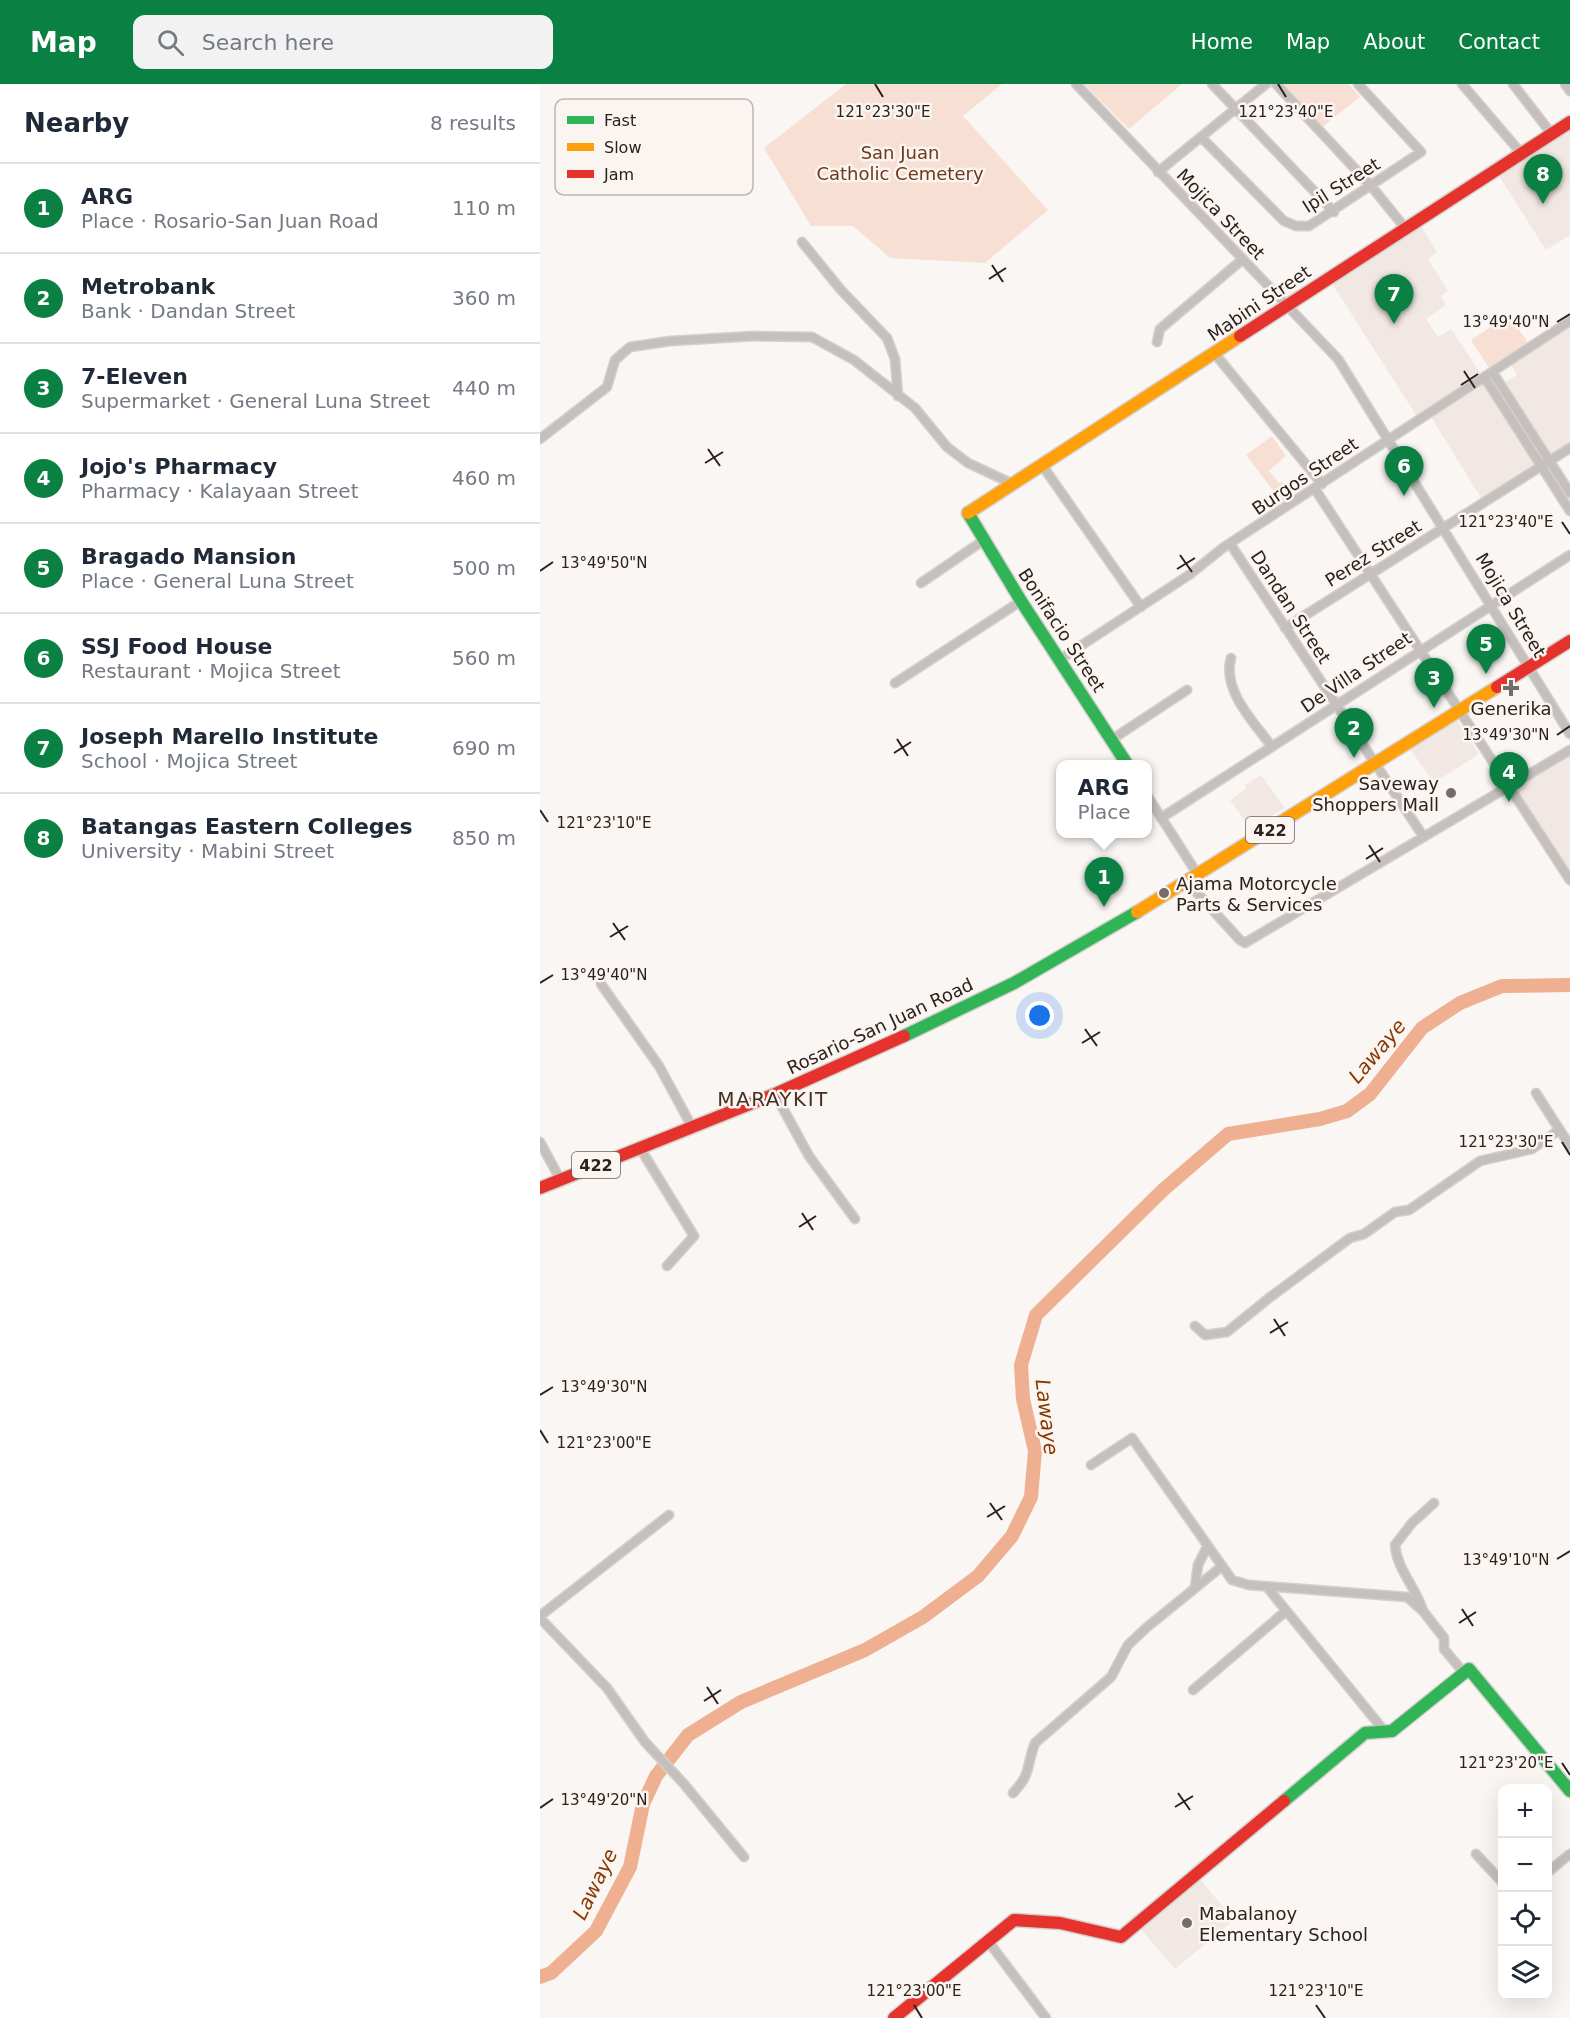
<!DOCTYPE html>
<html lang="en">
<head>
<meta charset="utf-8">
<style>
  :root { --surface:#fff; --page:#f2f2f3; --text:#1f2937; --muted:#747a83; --line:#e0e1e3; --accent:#0b8043 }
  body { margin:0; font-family:"DejaVu Sans",sans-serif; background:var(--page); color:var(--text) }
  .controls { position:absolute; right:18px; bottom:18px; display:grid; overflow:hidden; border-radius:12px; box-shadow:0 6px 24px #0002 }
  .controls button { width:54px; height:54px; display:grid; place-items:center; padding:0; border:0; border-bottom:2px solid var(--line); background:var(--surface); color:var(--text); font:30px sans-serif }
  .you { position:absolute; left:500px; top:932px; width:21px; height:21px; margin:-15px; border:4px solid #fff; border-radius:50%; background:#1a73e8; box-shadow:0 0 0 9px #1a73e833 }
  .badge { display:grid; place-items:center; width:39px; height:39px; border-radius:50%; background:var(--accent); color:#fff; font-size:20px; font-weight:700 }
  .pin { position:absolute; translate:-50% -50px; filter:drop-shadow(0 2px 3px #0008) }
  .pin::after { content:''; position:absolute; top:32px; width:21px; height:18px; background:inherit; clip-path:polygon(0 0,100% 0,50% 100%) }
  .popup { position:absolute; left:516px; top:676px; width:96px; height:78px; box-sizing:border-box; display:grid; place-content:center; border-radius:12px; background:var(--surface); filter:drop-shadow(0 2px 4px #0005); font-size:20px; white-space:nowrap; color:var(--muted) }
  .popup b { font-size:22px; color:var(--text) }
  .popup::after { content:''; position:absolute; left:50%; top:100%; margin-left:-12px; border:12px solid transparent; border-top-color:var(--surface) }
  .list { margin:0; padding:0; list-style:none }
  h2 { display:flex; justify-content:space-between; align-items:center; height:78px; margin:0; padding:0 24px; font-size:26px }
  h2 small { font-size:20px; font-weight:400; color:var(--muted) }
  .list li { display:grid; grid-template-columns:39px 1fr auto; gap:18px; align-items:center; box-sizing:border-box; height:90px; padding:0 24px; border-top:2px solid var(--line) }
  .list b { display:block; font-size:22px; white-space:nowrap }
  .list p { margin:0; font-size:20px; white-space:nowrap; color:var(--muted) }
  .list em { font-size:20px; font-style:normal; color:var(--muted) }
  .icon { flex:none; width:33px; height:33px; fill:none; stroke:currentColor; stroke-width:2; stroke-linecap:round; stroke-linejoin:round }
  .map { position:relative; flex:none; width:1030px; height:1934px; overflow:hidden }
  header { display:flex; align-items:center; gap:36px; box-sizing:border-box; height:84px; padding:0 30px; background:var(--accent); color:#fff }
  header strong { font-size:28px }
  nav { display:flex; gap:33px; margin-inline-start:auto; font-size:21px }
  .search { width:420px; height:54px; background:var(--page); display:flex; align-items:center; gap:15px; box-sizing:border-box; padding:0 21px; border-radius:12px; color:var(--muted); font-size:22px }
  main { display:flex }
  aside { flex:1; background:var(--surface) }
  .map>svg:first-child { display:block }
  .built { fill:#f2e8e3 }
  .green { fill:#f8dfd4 }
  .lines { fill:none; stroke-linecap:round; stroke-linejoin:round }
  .river { stroke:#eeb091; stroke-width:14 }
  .street-casing { stroke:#d3d0ce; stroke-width:11 }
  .fast-casing { stroke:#d3d0ce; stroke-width:15 }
  .slow-casing { stroke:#d3d0ce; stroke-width:15 }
  .jam-casing { stroke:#d3d0ce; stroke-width:15 }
  .street { stroke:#c5c0be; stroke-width:8 }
  .fast { stroke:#30b455; stroke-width:12 }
  .slow { stroke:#ff9f0a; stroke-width:12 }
  .jam { stroke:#e5322d; stroke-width:12 }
  .ticks { fill:none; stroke:#2c211c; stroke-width:2 }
  .poi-dot { fill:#746c68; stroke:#fbf5f2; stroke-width:2 }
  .labels { text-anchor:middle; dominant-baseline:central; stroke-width:5; stroke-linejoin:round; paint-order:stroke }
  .shield { fill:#fbf5f2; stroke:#6a615c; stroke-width:1.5 }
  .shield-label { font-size:16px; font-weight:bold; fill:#2c211c }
  .park-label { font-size:18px; fill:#703718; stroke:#fbf5f2 }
  .street-label { font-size:18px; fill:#2c211c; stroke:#fbf5f2 }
  .poi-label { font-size:18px; fill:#2c211c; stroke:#fbf5f2; text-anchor:start }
  .water-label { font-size:20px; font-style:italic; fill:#873902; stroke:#fbf5f2 }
  .neighbourhood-label { font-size:20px; letter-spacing:1.5px; fill:#462f23; stroke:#fbf5f2 }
  .key { fill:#fbf5f2; stroke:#bdb5b2; stroke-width:1.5 }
  .key-label { font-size:16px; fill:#2c211c }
  .ticks-label { font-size:15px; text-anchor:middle; fill:#2c211c; stroke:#fbf5f2; stroke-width:5; stroke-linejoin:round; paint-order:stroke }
</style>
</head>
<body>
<header>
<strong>Map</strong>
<div class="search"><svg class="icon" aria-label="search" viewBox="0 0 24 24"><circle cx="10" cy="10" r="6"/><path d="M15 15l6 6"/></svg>Search here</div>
<nav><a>Home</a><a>Map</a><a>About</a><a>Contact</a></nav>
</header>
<main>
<aside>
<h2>Nearby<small>8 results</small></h2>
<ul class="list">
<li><span class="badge">1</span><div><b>ARG</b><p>Place · Rosario-San Juan Road</p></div><em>110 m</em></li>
<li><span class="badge">2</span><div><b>Metrobank</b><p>Bank · Dandan Street</p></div><em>360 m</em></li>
<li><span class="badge">3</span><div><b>7-Eleven</b><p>Supermarket · General Luna Street</p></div><em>440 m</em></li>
<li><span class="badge">4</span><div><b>Jojo's Pharmacy</b><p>Pharmacy · Kalayaan Street</p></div><em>460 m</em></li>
<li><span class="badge">5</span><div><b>Bragado Mansion</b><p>Place · General Luna Street</p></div><em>500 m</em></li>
<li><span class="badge">6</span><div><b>SSJ Food House</b><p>Restaurant · Mojica Street</p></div><em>560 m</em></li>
<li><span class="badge">7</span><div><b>Joseph Marello Institute</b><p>School · Mojica Street</p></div><em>690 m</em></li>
<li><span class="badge">8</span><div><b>Batangas Eastern Colleges</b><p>University · Mabini Street</p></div><em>850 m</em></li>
</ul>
</aside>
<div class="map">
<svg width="1030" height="1934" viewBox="0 0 1030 1934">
  <rect width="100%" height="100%" fill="#f9f6f4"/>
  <path class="built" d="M 1030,42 L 1030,151 L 1006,166 L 957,89 Z
    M 880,140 L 897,168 L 888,175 L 908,207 L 901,212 L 906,221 L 886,235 L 898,253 L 911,245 L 941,290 L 876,331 L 791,198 Z
    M 1030,242 L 1030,358 L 941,414 L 891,333 L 958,289 L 964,299 L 977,291 L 971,281 Z
    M 916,635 L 939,670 L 894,699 L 870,665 Z
    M 1030,670 L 1030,789 L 975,702 Z
    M 721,691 L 745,724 L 711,745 L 690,716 L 707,704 L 705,701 Z
    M 659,1794 L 694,1836 L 635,1885 L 599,1843 Z"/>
  <path class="green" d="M 306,0 L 462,0 L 423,32 L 508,126 L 445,179 L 350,174 L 313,142 L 271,142 L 224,64 Z
    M 544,0 L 642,0 L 589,45 Z
    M 744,0 L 809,0 L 820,13 L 782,43 Z
    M 969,231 L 988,259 L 949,284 L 931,256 Z
    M 732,352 L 746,372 L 729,387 L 739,399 L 742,398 L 752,411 L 742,418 L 706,371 Z"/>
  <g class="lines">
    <path class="river" d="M 0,1893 L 11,1889 L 56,1847 L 90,1783 L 103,1720 L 116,1692 L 148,1651 L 201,1618 L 325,1566 L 383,1533 L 438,1492 L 472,1452 L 491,1413 L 495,1367 L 483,1315 L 481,1281 L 496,1231 L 623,1106 L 688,1050 L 780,1035 L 807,1027 L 830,1010 L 882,944 L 920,919 L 962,902 L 1030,901"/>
    <g class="street-casing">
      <path id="street" d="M 536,0 L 798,275 L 1030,650
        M 672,0 L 794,128
        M 736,0 L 832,103 L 865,144
        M 922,0 L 981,69
        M 973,0 L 1011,49
        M 1025,0 L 1030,7
        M 661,53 L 744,137 L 756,142 L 769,142 L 881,68 L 818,0
        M 618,88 L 726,0
        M 262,158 L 301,206 L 347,254 L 355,275 L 358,312
        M 617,258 L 620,245 L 703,175
        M 675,270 L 782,400
        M 953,289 L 1030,409
        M 945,294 L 1030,427
        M 0,355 L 67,303 L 75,276 L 90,263 L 130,257 L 214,252 L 272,253 L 314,276 L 375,324 L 407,363 L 428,379 L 473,400
        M 502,381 L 601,523
        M 775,405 L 1030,796
        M 691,461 L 883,752
        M 381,499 L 444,456
        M 745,544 L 1030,364
        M 691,574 C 682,607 714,638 732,663
        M 519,576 L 649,491 L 684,463 L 1030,237
        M 355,599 L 481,517
        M 571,656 L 647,606
        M 608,713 L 658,791
        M 621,734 L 1030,471
        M 647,798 L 700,856 L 705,859 L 1030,666
        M 61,900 L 119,982 L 152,1043
        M 996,1009 L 1030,1062
        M 235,1010 L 269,1072 L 315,1135
        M 0,1058 L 20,1095
        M 100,1064 L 154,1152 L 127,1182
        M 655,1242 L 665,1251 L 687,1248 L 729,1214 L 810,1154 L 824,1150 L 855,1128 L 869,1126 L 940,1077 L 992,1065 L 1019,1046
        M 551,1381 L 592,1354 L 692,1496 L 709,1501 L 867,1513 L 883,1527 L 904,1554 L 904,1565 L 924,1589
        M 655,1503 L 658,1481 L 667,1463
        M 727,1503 L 846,1649
        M 882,1524 C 874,1501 857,1485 855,1461 L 872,1439 L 894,1419
        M 0,1532 L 129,1431
        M 0,1534 L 67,1604 L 105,1658 L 144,1700 L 204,1773
        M 653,1606 L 746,1527
        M 473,1709 C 492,1689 486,1682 495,1659 L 571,1593 L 588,1561 L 606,1544 L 681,1483
        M 936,1770 L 963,1799
        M 1008,1788 L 1030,1770
        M 448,1857 L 506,1934"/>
    </g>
    <g class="fast-casing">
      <path id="fast" d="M 428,429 L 481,517 L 587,680
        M 364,952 L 474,899 L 597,828
        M 744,1717 L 825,1649 L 852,1647 L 929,1585 L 1030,1707"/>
    </g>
    <g class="slow-casing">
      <path id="slow" d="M 428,429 L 700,252
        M 597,828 L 957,603"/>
    </g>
    <g class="jam-casing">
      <path id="jam" d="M 700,252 L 1030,38
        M 957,603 L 1030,557
        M 0,1104 L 235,1010 L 364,952
        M 354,1934 L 474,1836 L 520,1839 L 581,1853 L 744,1717"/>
    </g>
    <use href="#street" class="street"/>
    <use href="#fast" class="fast"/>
    <use href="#slow" class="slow"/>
    <use href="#jam" class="jam"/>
  </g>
  <path class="ticks" d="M 335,0 L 343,13M 738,0 L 746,13M 452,181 L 463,198M 449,195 L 466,184M 1017,238 L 1030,230M 924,287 L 935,304M 921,301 L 938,290M 168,365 L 180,382M 165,379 L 183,368M 1022,438 L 1030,450M 640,471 L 652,488M 637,485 L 655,474M 0,487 L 13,478M 1017,651 L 1030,642M 357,655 L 368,672M 354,669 L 371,658M 0,726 L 8,738M 829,761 L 840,778M 826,775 L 843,764M 73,839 L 85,856M 70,853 L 88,842M 0,899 L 13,891M 545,945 L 557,962M 542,959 L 560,948M 1022,1058 L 1030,1071M 262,1129 L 273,1146M 259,1143 L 276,1132M 734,1235 L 745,1252M 730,1249 L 748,1238M 0,1311 L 13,1303M 0,1346 L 8,1359M 450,1419 L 462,1436M 447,1433 L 465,1422M 1017,1475 L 1030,1467M 922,1525 L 933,1542M 919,1539 L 936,1528M 167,1603 L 178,1620M 164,1617 L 181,1606M 1022,1679 L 1030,1691M 638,1709 L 650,1726M 635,1723 L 653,1712M 0,1724 L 13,1715M 374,1921 L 382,1934M 776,1921 L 785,1934"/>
  <g class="poi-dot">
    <path d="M968 595h6v6h6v6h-6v6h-6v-6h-6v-6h6z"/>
    <circle cx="911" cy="709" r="6"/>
    <circle cx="624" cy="809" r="6"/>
    <circle cx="647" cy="1839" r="6"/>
  </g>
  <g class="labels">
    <g class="shield">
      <rect x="706" y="733" width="48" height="26" rx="4.5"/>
      <rect x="32" y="1068" width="48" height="26" rx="4.5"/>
    </g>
    <g class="shield-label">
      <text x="730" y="746">422</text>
      <text x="56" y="1081">422</text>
    </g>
    <g class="park-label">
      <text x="360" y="68">San Juan<tspan x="360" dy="21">Catholic Cemetery</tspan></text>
    </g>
    <g class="street-label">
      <text transform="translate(801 101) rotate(-32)">Ipil Street</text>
      <text transform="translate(681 130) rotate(46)">Mojica Street</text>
      <text transform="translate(719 219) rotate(-34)">Mabini Street</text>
      <text transform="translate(765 392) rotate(-34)">Burgos Street</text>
      <text transform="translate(833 469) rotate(-32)">Perez Street</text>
      <text transform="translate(971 521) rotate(59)">Mojica Street</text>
      <text transform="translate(751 523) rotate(57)">Dandan Street</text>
      <text transform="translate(522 546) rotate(57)">Bonifacio Street</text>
      <text transform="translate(816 588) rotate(-34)">De Villa Street</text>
      <text transform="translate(340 942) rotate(-25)">Rosario-San Juan Road</text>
    </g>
    <g class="poi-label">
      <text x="971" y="624" text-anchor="middle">Generika</text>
      <text x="899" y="699" text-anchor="end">Saveway<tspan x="899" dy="21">Shoppers Mall</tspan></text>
      <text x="636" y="799">Ajama Motorcycle<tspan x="636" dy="21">Parts &amp; Services</tspan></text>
      <text x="659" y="1829">Mabalanoy<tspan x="659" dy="21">Elementary School</tspan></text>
    </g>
    <g class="water-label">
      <text transform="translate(837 967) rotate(-50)">Lawaye</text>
      <text transform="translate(507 1333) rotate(83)">Lawaye</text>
      <text transform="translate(55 1800) rotate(-64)">Lawaye</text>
    </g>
    <g class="neighbourhood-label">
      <text x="233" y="1015">MARAYKIT</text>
    </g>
  </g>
  <rect x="15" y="15" width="198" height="96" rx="9" class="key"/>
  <rect x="27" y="32" width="27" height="8" fill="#30b455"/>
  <rect x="27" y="59" width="27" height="8" fill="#ff9f0a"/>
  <rect x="27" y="86" width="27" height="8" fill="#e5322d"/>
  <g class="key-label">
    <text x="64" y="42">Fast</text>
    <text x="64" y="69">Slow</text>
    <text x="64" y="96">Jam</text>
  </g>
  <g class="ticks-label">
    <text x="343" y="33">121°23'30"E</text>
    <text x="746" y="33">121°23'40"E</text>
    <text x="966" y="243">13°49'40"N</text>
    <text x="966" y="443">121°23'40"E</text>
    <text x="64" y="484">13°49'50"N</text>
    <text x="966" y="656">13°49'30"N</text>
    <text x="64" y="744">121°23'10"E</text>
    <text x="64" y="896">13°49'40"N</text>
    <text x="966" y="1063">121°23'30"E</text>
    <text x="64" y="1308">13°49'30"N</text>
    <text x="64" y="1364">121°23'00"E</text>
    <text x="966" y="1481">13°49'10"N</text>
    <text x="966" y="1684">121°23'20"E</text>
    <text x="64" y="1721">13°49'20"N</text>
    <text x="374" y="1912">121°23'00"E</text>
    <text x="776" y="1912">121°23'10"E</text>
  </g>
</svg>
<div class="controls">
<button>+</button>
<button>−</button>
<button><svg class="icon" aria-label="locate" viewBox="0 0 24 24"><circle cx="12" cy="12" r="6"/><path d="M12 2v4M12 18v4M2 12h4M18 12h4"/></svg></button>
<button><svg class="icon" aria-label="layers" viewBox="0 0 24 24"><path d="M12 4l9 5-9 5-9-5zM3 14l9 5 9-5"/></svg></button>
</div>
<div class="you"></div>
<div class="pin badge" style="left:564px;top:823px">1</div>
<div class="popup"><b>ARG</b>Place</div>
<div class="pin badge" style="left:814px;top:674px">2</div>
<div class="pin badge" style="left:894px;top:624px">3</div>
<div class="pin badge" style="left:969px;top:718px">4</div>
<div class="pin badge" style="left:946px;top:590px">5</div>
<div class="pin badge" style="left:864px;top:412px">6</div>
<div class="pin badge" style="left:854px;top:240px">7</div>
<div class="pin badge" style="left:1003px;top:120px">8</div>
</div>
</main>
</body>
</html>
